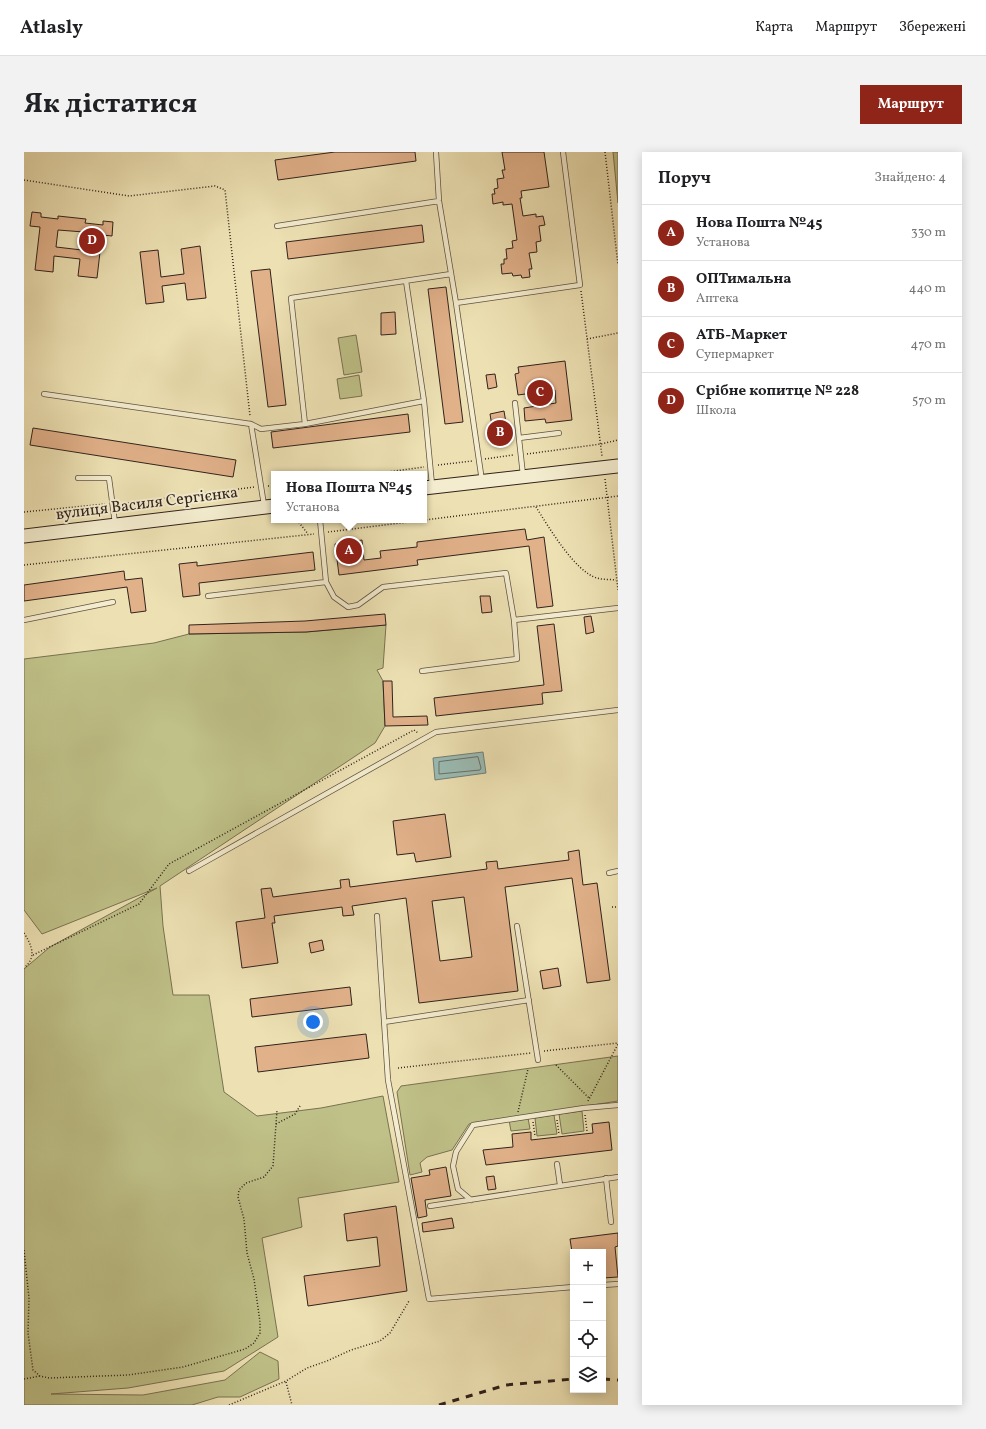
<!DOCTYPE html>
<html lang="uk">
<head>
<meta charset="utf-8">
<style>
  :root { --surface:#fff; --page:#f2f2f2; --text:#202124; --muted:#757577; --line:#e0e0e0; --accent:#8f2418 }
  body { margin:0; font-family:Vollkorn,serif; background:var(--page); color:var(--text) }
  .controls { position:absolute; right:12px; bottom:12px; display:grid; overflow:hidden; border-radius:0px; box-shadow:0 2px 10px #0003 }
  .controls button { width:36px; height:36px; display:grid; place-items:center; padding:0; border:0; border-bottom:1px solid var(--line); background:var(--surface); color:var(--text); font:20px sans-serif }
  .you { position:absolute; left:289px; top:870px; width:14px; height:14px; margin:-10px; border:3px solid #fff; border-radius:50%; background:#1a73e8; box-shadow:0 0 0 6px #1a73e833 }
  .badge { display:grid; place-items:center; width:26px; height:26px; border-radius:50%; background:var(--accent); color:#fff; font-size:13px; font-weight:700 }
  .pin { position:absolute; translate:-50% -50%; border:2px solid #fff; box-shadow:0 1px 4px #0006 }
  .popup { position:absolute; left:247px; top:319px; width:156px; height:52px; box-sizing:border-box; display:grid; place-content:center; border-radius:0px; background:var(--surface); filter:drop-shadow(0 1px 3px #0005); font-size:13px; white-space:nowrap; color:var(--muted) }
  .popup b { font-size:15px; color:var(--text) }
  .popup::after { content:''; position:absolute; left:50%; top:100%; margin-left:-8px; border:8px solid transparent; border-top-color:var(--surface) }
  .list { margin:0; padding:0; list-style:none }
  h2 { display:flex; justify-content:space-between; align-items:center; height:52px; margin:0; padding:0 16px; font-size:17px }
  h2 small { font-size:13px; font-weight:400; color:var(--muted) }
  .list li { display:grid; grid-template-columns:26px 1fr auto; gap:12px; align-items:center; box-sizing:border-box; height:56px; padding:0 16px; border-top:1px solid var(--line) }
  .list b { display:block; font-size:15px; white-space:nowrap }
  .list p { margin:0; font-size:13px; white-space:nowrap; color:var(--muted) }
  .list em { font-size:13px; font-style:normal; color:var(--muted) }
  .icon { flex:none; width:22px; height:22px; fill:none; stroke:currentColor; stroke-width:2; stroke-linecap:round; stroke-linejoin:round }
  .map { position:relative; flex:none; width:594px; height:1253px; overflow:hidden; border-radius:0px }
  header { display:flex; align-items:center; gap:24px; box-sizing:border-box; height:56px; padding:0 20px; background:var(--surface); border-bottom:1px solid var(--line) }
  header strong { font-size:19px }
  nav { display:flex; gap:22px; margin-inline-start:auto; font-size:14px }
  .intro { display:flex; align-items:center; justify-content:space-between; box-sizing:border-box; height:96px; padding:0 24px }
  h1 { margin:0; font-size:28px }
  .button { padding:10px 18px; border-radius:0px; background:var(--accent); color:#fff; font-size:14px; font-weight:700 }
  main { display:flex; gap:24px; padding:0 24px }
  aside { flex:1; background:var(--surface); border-radius:0px; box-shadow:0 2px 10px #0003 }
  .map>svg:first-child { display:block }
  .green { fill:#bfc188; stroke:#787252 }
  .water { fill:#9bbcb5; stroke:#717f78 }
  .lines { fill:none; stroke-linecap:round; stroke-linejoin:round }
  .shore { stroke:#667069; stroke-width:1 }
  .building { fill:#e1b18a; stroke:#31231d; fill-rule:evenodd }
  .service-casing { stroke:#605242; stroke-width:6 }
  .secondary-casing { stroke:#31231d; stroke-width:15 }
  .path { stroke:#31231d; stroke-width:1.5; stroke-dasharray:1 2; stroke-linecap:butt }
  .service { stroke:#f3ecce; stroke-width:4.5 }
  .secondary { stroke:#f3ecce; stroke-width:13 }
  .rail { stroke:#31231d; stroke-width:3; stroke-dasharray:7 7; stroke-linecap:butt }
  .labels { text-anchor:middle; dominant-baseline:central; stroke-width:4; stroke-linejoin:round; paint-order:stroke }
  .street-label { font-size:16px; fill:#31231d; stroke:#f3ecce }
</style>
</head>
<body>
<header>
<strong>Atlasly</strong>
<nav><a>Карта</a><a>Маршрут</a><a>Збережені</a></nav>
</header>
<div class="intro"><h1>Як дістатися</h1><a class="button">Маршрут</a></div>
<main>
<div class="map">
<svg width="594" height="1253" viewBox="0 0 594 1253">
  <rect width="100%" height="100%" fill="#ede1b3"/>
  <filter id="stains"><feTurbulence type="fractalNoise" baseFrequency=".005" numOctaves="4"/><feColorMatrix values="0 0 0 0 .2 0 0 0 0 .09 0 0 0 0 .02 0 0 0 .5 -.17"/></filter>
  <radialGradient id="worn" r=".72"><stop offset=".6" stop-color="#630" stop-opacity="0"/><stop offset="1" stop-color="#630" stop-opacity=".3"/></radialGradient>
  <path class="green" d="M 589,0 L 594,0 L 594,51 Z
    M 332,183 L 338,220 L 320,223 L 314,186 Z
    M 335,223 L 338,244 L 316,247 L 313,227 Z
    M 362,473 L 359,516 L 353,518 L 359,529 L 361,574 L 351,591 L 136,734 L 139,774 L 149,843 L 185,843 L 200,940 L 233,964 L 297,956 L 359,944 L 375,1030 L 274,1046 L 278,1075 L 238,1086 L 254,1185 L 200,1219 L 104,1236 L 27,1242 L 119,1243 L 201,1228 L 236,1200 L 254,1209 L 255,1227 L 216,1245 L 194,1245 L 168,1253 L 0,1253 L 0,817 L 26,795 L 133,736 L 18,782 L 0,758 L 0,507 L 130,491 L 165,482 L 282,480 Z
    M 594,904 L 594,949 L 445,972 L 428,998 L 403,1005 L 396,1011 L 398,1020 L 386,1023 L 373,940 L 377,934 Z
    M 558,959 L 560,979 L 538,982 L 535,962 Z
    M 530,963 L 533,982 L 513,984 L 511,966 Z
    M 504,966 L 506,977 L 487,979 L 485,968 Z"/>
  <path class="water" d="M 459,600 L 462,621 L 411,628 L 409,606 Z"/>
  <g class="lines">
    <path class="shore" d="M 454,605 L 457,616 L 456,618 L 415,622 L 415,610 Z"/>
  </g>
  <path class="building" d="M 311,0 L 391,0 L 392,9 L 254,28 L 251,8 Z
    M 478,0 L 520,0 L 525,35 L 497,39 L 498,46 L 496,46 L 499,64 L 512,62 L 512,65 L 519,64 L 521,73 L 515,74 L 517,89 L 512,90 L 513,100 L 505,101 L 508,117 L 505,117 L 506,125 L 498,126 L 497,123 L 489,124 L 488,121 L 478,122 L 477,112 L 480,112 L 480,107 L 483,107 L 482,97 L 489,96 L 488,89 L 493,88 L 488,52 L 479,53 L 479,50 L 469,52 L 468,42 L 471,42 L 470,37 L 474,36 L 473,27 L 480,26 L 478,18 L 481,18 Z
    M 8,60 L 17,61 L 17,65 L 34,67 L 34,64 L 62,67 L 61,71 L 79,73 L 79,69 L 89,70 L 88,84 L 78,83 L 73,126 L 54,124 L 56,107 L 30,104 L 29,120 L 11,118 L 16,75 L 6,74 ZM 34,78 L 60,80 L 58,98 L 32,95 Z
    M 398,73 L 400,90 L 264,107 L 262,90 Z
    M 176,94 L 182,146 L 163,148 L 161,131 L 138,134 L 140,150 L 122,152 L 116,100 L 134,98 L 137,125 L 160,122 L 157,97 Z
    M 246,117 L 262,253 L 244,255 L 227,119 Z
    M 422,135 L 439,270 L 421,272 L 404,137 Z
    M 371,160 L 372,182 L 357,183 L 357,161 Z
    M 541,209 L 548,268 L 522,271 L 521,267 L 501,269 L 500,256 L 532,251 L 531,238 L 494,243 L 491,222 L 495,221 L 494,215 Z
    M 471,222 L 473,235 L 464,237 L 462,223 Z
    M 480,259 L 483,277 L 469,280 L 466,262 Z
    M 384,262 L 386,280 L 249,296 L 247,280 Z
    M 9,276 L 212,308 L 209,325 L 6,293 Z
    M 501,377 L 503,388 L 520,385 L 529,454 L 513,456 L 505,394 L 393,408 L 394,413 L 315,423 L 311,392 L 338,388 L 340,408 L 357,406 L 356,399 L 393,395 L 393,390 Z
    M 289,400 L 291,418 L 175,431 L 176,443 L 159,445 L 155,412 L 173,410 L 173,414 Z
    M 100,419 L 101,428 L 118,426 L 122,459 L 107,461 L 103,435 L 0,449 L 0,433 Z
    M 456,444 L 466,444 L 468,460 L 458,461 Z
    M 361,462 L 362,473 L 282,480 L 165,482 L 165,473 L 281,469 Z
    M 567,464 L 570,480 L 562,482 L 560,465 Z
    M 530,472 L 538,539 L 518,541 L 519,552 L 412,564 L 410,546 L 520,533 L 513,474 Z
    M 359,529 L 368,529 L 369,565 L 403,564 L 404,573 L 361,574 Z
    M 421,662 L 427,705 L 392,710 L 390,701 L 373,703 L 369,669 Z
    M 555,698 L 559,733 L 573,731 L 586,828 L 563,831 L 548,726 L 481,735 L 494,839 L 395,851 L 382,746 L 328,754 L 330,763 L 319,764 L 318,755 L 250,764 L 251,771 L 248,771 L 254,811 L 218,816 L 212,770 L 241,766 L 237,737 L 247,736 L 249,745 L 317,736 L 316,728 L 325,727 L 326,735 L 463,717 L 462,710 L 473,709 L 474,717 L 545,708 L 544,700 ZM 440,745 L 448,805 L 416,809 L 408,749 Z
    M 298,788 L 300,798 L 287,801 L 285,791 Z
    M 534,816 L 537,834 L 519,837 L 516,819 Z
    M 326,835 L 328,853 L 228,865 L 226,847 Z
    M 342,882 L 345,906 L 234,920 L 231,895 Z
    M 585,970 L 588,998 L 462,1013 L 459,998 L 489,995 L 488,982 L 507,980 L 507,988 L 569,981 L 568,972 Z
    M 422,1015 L 427,1044 L 401,1048 L 403,1064 L 394,1066 L 387,1026 L 406,1023 L 405,1018 Z
    M 470,1024 L 472,1037 L 464,1038 L 462,1025 Z
    M 372,1054 L 383,1139 L 284,1154 L 280,1124 L 356,1114 L 353,1085 L 323,1089 L 320,1062 Z
    M 428,1066 L 430,1076 L 399,1080 L 398,1071 Z
    M 594,1081 L 594,1094 L 591,1095 L 594,1125 L 579,1126 L 579,1100 L 548,1100 L 546,1087 Z"/>
  <g class="lines">
    <g class="service-casing">
      <path id="service" d="M 412,0 L 415,49 L 432,151 L 458,329
        M 253,74 L 415,49
        M 382,129 L 400,249 L 281,272 L 267,146 L 427,122
        M 432,151 L 556,133 L 539,0
        M 20,242 L 227,272 L 240,353
        M 400,249 L 408,333
        M 491,251 L 499,323
        M 227,272 L 237,277 L 281,272
        M 495,286 L 535,281
        M 54,326 L 85,326 L 91,371
        M 302,430 L 310,445 L 324,455 L 334,453 L 359,435 L 482,421 L 490,468 L 594,456
        M 184,444 L 302,430 L 296,368
        M 0,468 L 89,450
        M 398,519 L 493,507 L 490,468
        M 165,719 L 412,580 L 594,558
        M 585,721 L 594,719
        M 353,764 L 364,928 L 405,1147 L 549,1135
        M 493,774 L 514,908
        M 360,870 L 505,848
        M 533,1012 L 536,1033
        M 582,1026 L 587,1070
        M 447,1048 L 434,1037 L 429,1014 L 432,1000 L 449,973 L 560,956 L 594,953
        M 406,1054 L 594,1025
        M 579,1133 L 594,1132"/>
    </g>
    <g class="secondary-casing">
      <path id="secondary" d="M 400,336 L 594,314
        M 0,384 L 250,354"/>
    </g>
    <path class="path" d="M 581,0 L 594,113
      M 0,28 L 105,44 L 191,34 L 201,38 L 226,264
      M 557,139 L 578,304
      M 563,187 L 594,181
      M 503,302 L 577,292 L 594,288
      M 461,307 L 489,303
      M 414,313 L 448,309
      M 349,322 L 400,315
      M 581,327 L 594,438
      M 244,334 L 250,334
      M 95,352 L 230,335
      M 512,355 C 524,374 551,420 573,426 C 579,428 586,427 592,428
      M 0,360 L 81,352
      M 273,368 L 284,382
      M 304,380 L 594,344
      M 0,413 L 290,382
      M 588,755 L 594,755
      M 0,781 C 8,794 13,805 0,816
      M 9,803 L 115,752 L 145,712 L 390,578 L 394,581
      M 520,899 L 594,891
      M 532,913 L 565,946
      M 374,916 L 507,901
      M 564,949 L 594,892
      M 494,960 L 504,917
      M 561,963 L 563,979
      M 533,968 L 535,982
      M 509,970 L 511,984
      M 252,972 L 271,962 L 276,954
      M 0,1098 L 5,1146 L 4,1181 L 9,1218 L 16,1224 L 25,1226 L 104,1223 L 159,1215 L 221,1197 L 230,1191 L 236,1181 L 236,1170 L 230,1127 L 223,1101 L 220,1067 L 214,1045 L 215,1038 L 222,1031 L 240,1025 L 249,1014 L 253,958
      M 0,1227 L 16,1224
      M 262,1230 L 268,1253
      M 205,1253 L 262,1229 L 283,1216 L 303,1209 L 327,1198 L 356,1189 L 366,1181 L 385,1149"/>
    <use href="#service" class="service"/>
    <use href="#secondary" class="secondary"/>
    <path class="rail" d="M 579,1227 L 594,1228
      M 415,1253 L 482,1233 L 549,1227"/>
  </g>
  <g class="labels">
    <g class="street-label">
      <text transform="translate(123 352) rotate(-7)">вулиця Василя Сергієнка</text>
    </g>
  </g>
  <rect width="100%" height="100%" filter="url(#stains)"/>
  <rect width="100%" height="100%" fill="url(#worn)"/>
</svg>
<div class="controls">
<button>+</button>
<button>−</button>
<button><svg class="icon" aria-label="locate" viewBox="0 0 24 24"><circle cx="12" cy="12" r="6"/><path d="M12 2v4M12 18v4M2 12h4M18 12h4"/></svg></button>
<button><svg class="icon" aria-label="layers" viewBox="0 0 24 24"><path d="M12 4l9 5-9 5-9-5zM3 14l9 5 9-5"/></svg></button>
</div>
<div class="you"></div>
<div class="pin badge" style="left:325px;top:399px">A</div>
<div class="popup"><b>Нова Пошта №45</b>Установа</div>
<div class="pin badge" style="left:476px;top:281px">B</div>
<div class="pin badge" style="left:516px;top:241px">C</div>
<div class="pin badge" style="left:68px;top:89px">D</div>
</div>
<aside>
<h2>Поруч<small>Знайдено: 4</small></h2>
<ul class="list">
<li><span class="badge">A</span><div><b>Нова Пошта №45</b><p>Установа</p></div><em>330 m</em></li>
<li><span class="badge">B</span><div><b>ОПТимальна</b><p>Аптека</p></div><em>440 m</em></li>
<li><span class="badge">C</span><div><b>АТБ-Маркет</b><p>Супермаркет</p></div><em>470 m</em></li>
<li><span class="badge">D</span><div><b>Срібне копитце № 228</b><p>Школа</p></div><em>570 m</em></li>
</ul>
</aside>
</main>
</body>
</html>
